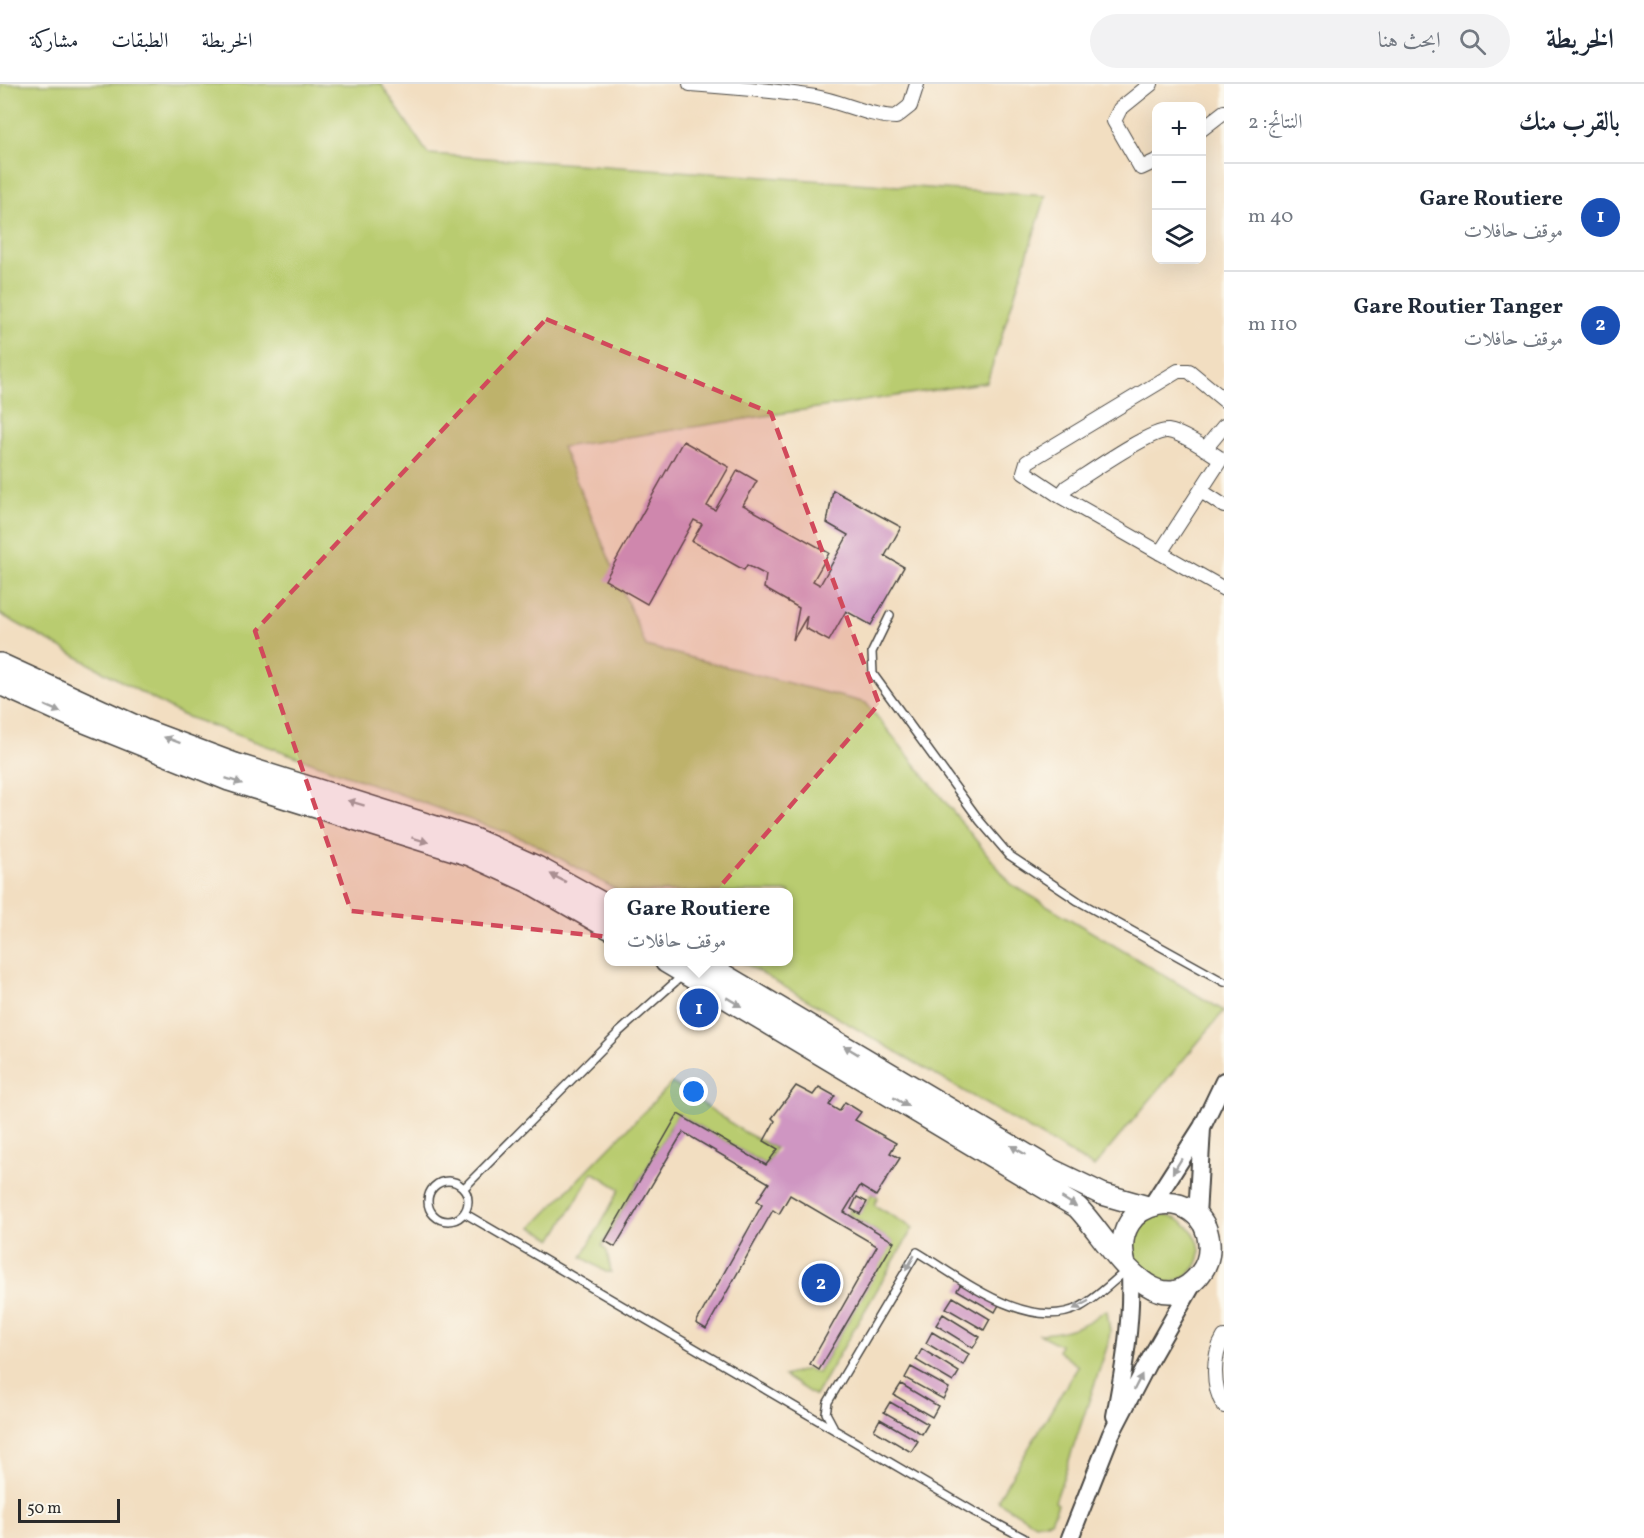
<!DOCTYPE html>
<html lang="ar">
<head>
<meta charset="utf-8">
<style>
  :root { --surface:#fff; --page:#f2f2f3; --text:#1f2937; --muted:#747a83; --line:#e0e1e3; --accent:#0f766e }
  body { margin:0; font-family:Vollkorn,Amiri,serif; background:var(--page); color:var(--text); direction:rtl }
  .controls { position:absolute; right:18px; top:18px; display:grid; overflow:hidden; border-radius:12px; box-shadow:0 6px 24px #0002 }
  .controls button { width:54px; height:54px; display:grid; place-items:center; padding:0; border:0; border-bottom:2px solid var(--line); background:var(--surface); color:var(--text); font:30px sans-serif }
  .scale { position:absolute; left:18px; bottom:15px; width:102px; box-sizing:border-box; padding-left:6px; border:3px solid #2b2b2b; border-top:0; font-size:16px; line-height:21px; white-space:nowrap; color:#2b2b2b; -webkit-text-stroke:4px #fbf7ec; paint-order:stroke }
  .you { position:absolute; left:694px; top:1008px; width:21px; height:21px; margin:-15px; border:4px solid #fff; border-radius:50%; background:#1a73e8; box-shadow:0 0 0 9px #1a73e833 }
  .badge { display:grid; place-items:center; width:39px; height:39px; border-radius:50%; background:var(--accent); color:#fff; font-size:20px; font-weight:700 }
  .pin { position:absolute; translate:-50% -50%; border:3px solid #fff; box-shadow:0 2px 6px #0006 }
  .popup { position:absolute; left:604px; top:804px; width:189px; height:78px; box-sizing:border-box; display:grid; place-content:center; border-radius:12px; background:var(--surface); filter:drop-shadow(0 2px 4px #0005); font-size:20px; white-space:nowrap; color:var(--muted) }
  .popup b { font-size:22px; color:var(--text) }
  .popup::after { content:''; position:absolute; left:50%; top:100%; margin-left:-12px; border:12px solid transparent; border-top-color:var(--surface) }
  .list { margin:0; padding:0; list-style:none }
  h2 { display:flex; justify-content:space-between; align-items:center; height:78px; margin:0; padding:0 24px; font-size:26px }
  h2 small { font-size:20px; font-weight:400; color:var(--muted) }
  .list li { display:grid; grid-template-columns:39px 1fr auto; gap:18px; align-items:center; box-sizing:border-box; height:108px; padding:0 24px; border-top:2px solid var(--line) }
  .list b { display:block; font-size:22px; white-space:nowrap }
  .list p { margin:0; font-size:20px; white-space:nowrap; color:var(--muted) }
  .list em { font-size:20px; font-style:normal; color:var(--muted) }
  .icon { flex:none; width:33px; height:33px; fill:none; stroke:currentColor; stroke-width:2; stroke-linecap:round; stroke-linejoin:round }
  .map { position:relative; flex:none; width:1224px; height:1454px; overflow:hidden; direction:ltr }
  header { display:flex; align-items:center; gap:36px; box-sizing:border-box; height:84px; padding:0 30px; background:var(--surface); border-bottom:2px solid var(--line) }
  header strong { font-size:28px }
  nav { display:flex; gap:33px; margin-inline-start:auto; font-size:21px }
  .search { width:420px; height:54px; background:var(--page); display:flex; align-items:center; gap:15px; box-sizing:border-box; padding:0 21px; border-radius:33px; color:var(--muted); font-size:22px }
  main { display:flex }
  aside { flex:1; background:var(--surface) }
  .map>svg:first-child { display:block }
  .green { fill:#b9cc6f; stroke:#727c4d; stroke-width:1.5 }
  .building { fill:#cf96c2 }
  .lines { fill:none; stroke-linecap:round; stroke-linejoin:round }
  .service-casing { stroke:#494642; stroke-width:10 }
  .minor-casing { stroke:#494642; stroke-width:16 }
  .tertiary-casing { stroke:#494642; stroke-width:20 }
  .primary-casing { stroke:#494642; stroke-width:24 }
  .service { stroke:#fff; stroke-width:7 }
  .minor { stroke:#fff; stroke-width:14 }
  .tertiary { stroke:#fff; stroke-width:16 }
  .primary { stroke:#fff; stroke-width:21 }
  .oneway { fill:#a0a0a0 }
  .marked { fill:#d1495b; fill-opacity:0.2; stroke:#d1495b; stroke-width:4.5; stroke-dasharray:12 8; stroke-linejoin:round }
</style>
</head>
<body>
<header>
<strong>الخريطة</strong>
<div class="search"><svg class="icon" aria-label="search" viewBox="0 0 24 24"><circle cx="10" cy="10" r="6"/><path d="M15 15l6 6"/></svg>ابحث هنا</div>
<nav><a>الخريطة</a><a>الطبقات</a><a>مشاركة</a></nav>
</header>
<main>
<aside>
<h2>بالقرب منك<small>النتائج: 2</small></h2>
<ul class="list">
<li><span class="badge" style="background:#1a4fb4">1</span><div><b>Gare Routiere</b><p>موقف حافلات</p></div><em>40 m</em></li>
<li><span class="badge" style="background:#1a4fb4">2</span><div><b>Gare Routier Tanger</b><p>موقف حافلات</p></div><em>110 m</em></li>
</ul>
</aside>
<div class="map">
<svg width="1224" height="1454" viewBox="0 0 1224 1454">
  <rect width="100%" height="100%" fill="#fbf7ec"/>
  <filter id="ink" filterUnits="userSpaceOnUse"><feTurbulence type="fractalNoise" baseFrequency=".0167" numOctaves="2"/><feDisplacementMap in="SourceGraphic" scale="12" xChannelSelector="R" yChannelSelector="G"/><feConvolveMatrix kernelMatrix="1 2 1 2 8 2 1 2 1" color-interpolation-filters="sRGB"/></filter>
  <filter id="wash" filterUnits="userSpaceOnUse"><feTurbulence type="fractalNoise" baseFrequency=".008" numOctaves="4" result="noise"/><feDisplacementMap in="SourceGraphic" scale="24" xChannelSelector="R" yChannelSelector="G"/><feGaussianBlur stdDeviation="1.35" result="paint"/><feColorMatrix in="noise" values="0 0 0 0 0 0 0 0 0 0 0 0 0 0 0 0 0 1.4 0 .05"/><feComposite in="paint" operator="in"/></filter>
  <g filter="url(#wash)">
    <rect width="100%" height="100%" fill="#f2dec1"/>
    <path class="green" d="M 0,0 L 381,0 L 428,70 L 1046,112 L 987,298 L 562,363 L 646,562 L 866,619 L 1011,800 L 1224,927 L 1094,1083 L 742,878 L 789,878 L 789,808 L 620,808 L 531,758 L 182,631 L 0,530 Z
      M 672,999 L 746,1049 L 775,1064 L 766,1081 L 678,1030 L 602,1162 L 607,1167 L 611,1188 L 606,1188 L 582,1173 L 620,1105 L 593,1088 L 553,1155 L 532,1143 Z
      M 872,1109 L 878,1113 L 874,1121 L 913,1144 L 815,1312 L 784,1292 L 807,1285 L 818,1289 L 893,1158 L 848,1130 L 851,1125 L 860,1129 Z
      M 1159,1131 C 1193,1132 1216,1170 1186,1192 C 1181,1196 1171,1198 1164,1200 L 1135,1185 L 1132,1151 L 1148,1134 Z
      M 1104,1227 L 1107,1227 L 1110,1248 L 1108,1260 L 1055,1418 L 1058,1420 L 1051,1437 L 1035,1440 L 999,1418 L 998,1415 L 1078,1282 L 1058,1267 L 1060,1261 L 1039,1250 C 1064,1249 1084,1243 1104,1227 Z"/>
    <g id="blocks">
      <path class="building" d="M 683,357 L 729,383 L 707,422 L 715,426 L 738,386 L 757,397 L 743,421 L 829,469 L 813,497 L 820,501 L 848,451 L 827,439 L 833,406 L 901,443 L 885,472 L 904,483 L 871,541 L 846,527 L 829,557 L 805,544 L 807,532 L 793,556 L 799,524 L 764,504 L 766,491 L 747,481 L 744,486 L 692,457 L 702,440 L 694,436 L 647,520 L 605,496 Z
        M 796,1002 L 813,1011 L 819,1003 L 835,1012 L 829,1021 L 839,1027 L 845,1018 L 861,1028 L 855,1036 L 896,1059 L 890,1069 L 900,1074 L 876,1112 L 860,1102 L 844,1128 L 894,1158 L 819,1286 L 810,1280 L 877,1162 L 790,1111 L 779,1130 L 773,1126 L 706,1245 L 696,1239 L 762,1121 L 757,1117 L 769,1099 L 683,1048 L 615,1163 L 605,1157 L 678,1030 L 766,1081 L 778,1065 L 764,1057 L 775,1037 L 772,1034 Z
        M 857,1113 L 867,1118 L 860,1130 L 851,1125 Z
        M 963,1197 L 1000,1219 L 995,1228 L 957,1206 Z
        M 953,1213 L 990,1235 L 984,1246 L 946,1224 Z
        M 943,1230 L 980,1253 L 973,1264 L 936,1241 Z
        M 932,1248 L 969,1270 L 963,1281 L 926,1259 Z
        M 922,1265 L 959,1288 L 953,1298 L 916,1276 Z
        M 911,1283 L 949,1304 L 943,1315 L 905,1294 Z
        M 901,1300 L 938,1322 L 932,1333 L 894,1311 Z
        M 890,1318 L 928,1340 L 922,1350 L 884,1328 Z
        M 880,1335 L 918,1357 L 911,1368 L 874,1346 Z"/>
    </g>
  </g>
  <g filter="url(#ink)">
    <use href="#blocks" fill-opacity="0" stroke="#494642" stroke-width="1.5"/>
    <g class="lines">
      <g class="service-casing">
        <path id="service" d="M 890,531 L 872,568 L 873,590 L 980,737 L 1009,771 L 1078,817 L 1224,898
          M428 1117a20 20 0 1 1 40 0a20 20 0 1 1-40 0Z
          M 464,1104 L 619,948 L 683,891
          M 464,1129 L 973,1427 L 1024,1454
          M 833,1342 L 826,1329 L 828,1318 L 917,1168 C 961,1194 1027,1249 1080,1223 C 1097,1214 1112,1198 1127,1186"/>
      </g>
      <g class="minor-casing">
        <path id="minor" d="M 690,0 C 732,3 774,6 815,13 C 843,18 868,32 896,33 L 910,22 L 917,0
          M 1151,0 L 1120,25 L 1114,37 L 1141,84 L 1156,77
          M 1202,45 L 1224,28
          M 1224,316 L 1189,287 L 1178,287 L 1027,378 L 1024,388 L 1060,412 L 1224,505
          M 1205,365 L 1224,342
          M 1201,407 L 1224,422
          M 1060,412 L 1067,403 C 1085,392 1151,345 1168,347 C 1183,349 1209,367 1221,375 L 1160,469
          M 1224,1253 C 1212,1272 1212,1303 1224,1322"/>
      </g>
      <g class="tertiary-casing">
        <path id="tertiary" d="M 1152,1121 L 1202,1043 L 1224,997
          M 1197,1132 L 1202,1044
          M 1115,1332 C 1124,1284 1132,1239 1130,1190
          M 1070,1454 L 1111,1350 L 1150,1275 L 1194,1198"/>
      </g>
      <g class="primary-casing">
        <path id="primary" d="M 0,580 L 144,646 L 235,680 L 474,755 L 537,783 L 609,823
          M 0,600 L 75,634 L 229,696 L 470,771 L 529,798 L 609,844
          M 666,878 L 1077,1123 C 1105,1150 1154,1248 1200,1190 C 1207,1181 1210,1171 1209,1159 C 1204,1098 1106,1110 1125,1181
          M 702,878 L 1052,1086 L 1102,1110 L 1148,1123"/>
      </g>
      <use href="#service" class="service"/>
      <use href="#minor" class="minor"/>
      <use href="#tertiary" class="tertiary"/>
      <use href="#primary" class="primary"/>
    </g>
    <defs><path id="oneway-solid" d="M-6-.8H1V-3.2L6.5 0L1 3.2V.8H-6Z" transform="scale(1.5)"/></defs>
    <g class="oneway">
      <use href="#oneway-solid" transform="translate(53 625) rotate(23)"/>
      <use href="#oneway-solid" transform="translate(172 656) rotate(-160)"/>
      <use href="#oneway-solid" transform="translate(234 697) rotate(19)"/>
      <use href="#oneway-solid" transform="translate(356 719) rotate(-163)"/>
      <use href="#oneway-solid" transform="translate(420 756) rotate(17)"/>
      <use href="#oneway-solid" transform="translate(558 794) rotate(-153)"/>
      <use href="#oneway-solid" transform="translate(734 918) rotate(31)"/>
      <use href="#oneway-solid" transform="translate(851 966) rotate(-149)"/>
      <use href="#oneway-solid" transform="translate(901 1018) rotate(31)"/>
      <use href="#oneway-solid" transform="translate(1018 1066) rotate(-149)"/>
      <use href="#oneway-solid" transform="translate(1177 1082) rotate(122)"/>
      <use href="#oneway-solid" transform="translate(1069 1118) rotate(32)"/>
      <use href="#oneway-solid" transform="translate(910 1179) rotate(120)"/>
      <use href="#oneway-solid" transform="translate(1081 1221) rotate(152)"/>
      <use href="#oneway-solid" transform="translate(1138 1298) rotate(-63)"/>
    </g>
  </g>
  <path class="marked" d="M 546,235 L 771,329 L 879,620 L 671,859 L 351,827 L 255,547 Z"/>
</svg>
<div class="controls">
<button>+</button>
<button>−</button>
<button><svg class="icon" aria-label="layers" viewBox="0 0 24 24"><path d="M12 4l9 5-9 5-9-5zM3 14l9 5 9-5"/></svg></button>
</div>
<div class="scale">50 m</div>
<div class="you"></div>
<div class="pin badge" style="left:699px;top:924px;background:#1a4fb4">1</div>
<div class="popup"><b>Gare Routiere</b>موقف حافلات</div>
<div class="pin badge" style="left:821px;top:1199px;background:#1a4fb4">2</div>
</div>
</main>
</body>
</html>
